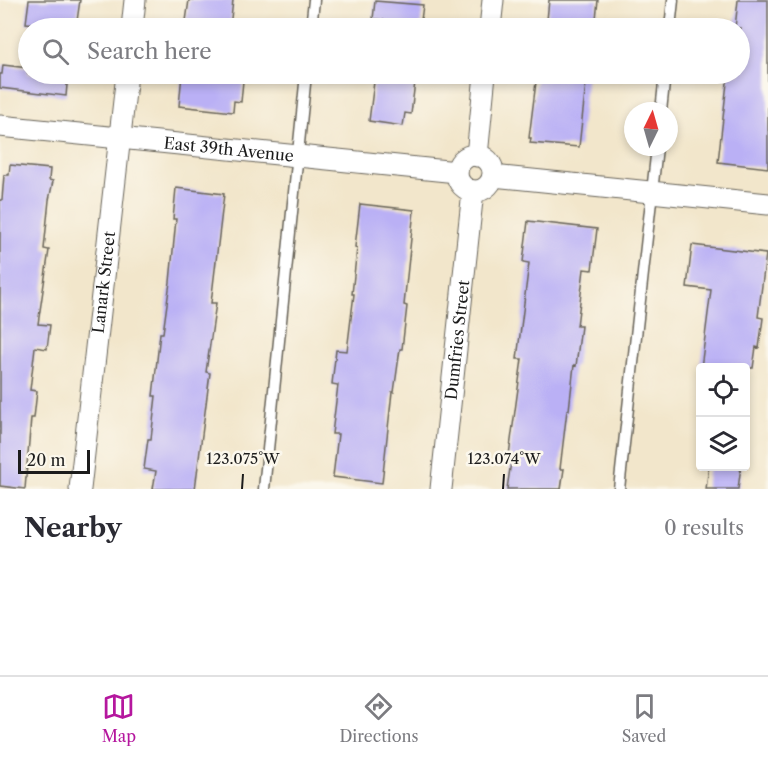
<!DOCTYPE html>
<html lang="en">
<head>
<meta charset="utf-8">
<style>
  :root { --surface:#fff; --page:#f7f7f7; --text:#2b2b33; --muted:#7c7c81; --line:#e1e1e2; --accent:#b5179e }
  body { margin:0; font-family:"Libre Caslon Text",serif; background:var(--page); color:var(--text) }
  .controls { position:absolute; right:18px; bottom:18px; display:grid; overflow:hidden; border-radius:6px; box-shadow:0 3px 9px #0003 }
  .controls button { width:54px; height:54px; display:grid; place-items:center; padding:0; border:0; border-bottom:2px solid var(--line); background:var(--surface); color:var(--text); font:30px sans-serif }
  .compass { position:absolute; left:624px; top:102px; width:54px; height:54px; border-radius:50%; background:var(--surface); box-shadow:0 3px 9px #0003; rotate:5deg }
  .scale { position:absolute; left:18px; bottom:15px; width:72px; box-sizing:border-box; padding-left:6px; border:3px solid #1c1c1c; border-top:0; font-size:16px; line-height:21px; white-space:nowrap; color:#1c1c1c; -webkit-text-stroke:4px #fbf7ec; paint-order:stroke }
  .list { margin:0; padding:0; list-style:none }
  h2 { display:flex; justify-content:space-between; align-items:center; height:78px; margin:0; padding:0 24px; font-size:26px }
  h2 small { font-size:20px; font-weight:400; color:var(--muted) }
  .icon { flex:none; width:33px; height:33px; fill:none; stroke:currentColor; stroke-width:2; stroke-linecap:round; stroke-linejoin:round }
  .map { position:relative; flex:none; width:768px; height:489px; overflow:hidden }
  .search { position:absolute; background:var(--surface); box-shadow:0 3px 9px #0003; left:18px; right:18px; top:18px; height:66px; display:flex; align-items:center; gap:15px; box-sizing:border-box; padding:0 21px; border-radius:33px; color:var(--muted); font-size:22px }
  .sheet { height:186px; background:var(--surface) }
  nav { display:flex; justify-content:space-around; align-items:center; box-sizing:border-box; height:84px; border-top:2px solid var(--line); background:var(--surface); font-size:16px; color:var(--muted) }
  nav a { display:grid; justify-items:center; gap:3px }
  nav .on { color:var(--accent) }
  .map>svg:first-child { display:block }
  .building { fill:#bab0f5 }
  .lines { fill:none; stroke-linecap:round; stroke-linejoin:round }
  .lane-casing { stroke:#676359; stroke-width:13 }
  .street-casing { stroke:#676359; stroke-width:23 }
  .lane { stroke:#fff; stroke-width:10 }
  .street { stroke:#fff; stroke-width:21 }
  .ticks { fill:none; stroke:#1c1c1c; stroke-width:2 }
  .labels { text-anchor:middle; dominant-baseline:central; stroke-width:5; stroke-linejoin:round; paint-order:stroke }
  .street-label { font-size:16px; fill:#1c1c1c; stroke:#fbf7ec }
  .ticks-label { font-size:15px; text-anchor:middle; fill:#1c1c1c; stroke:#fbf7ec; stroke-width:5; stroke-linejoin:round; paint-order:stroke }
</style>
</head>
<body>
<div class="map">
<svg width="768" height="489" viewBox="0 0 768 489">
  <rect width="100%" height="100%" fill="#fbf7ec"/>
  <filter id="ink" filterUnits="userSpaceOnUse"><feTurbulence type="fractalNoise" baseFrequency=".0167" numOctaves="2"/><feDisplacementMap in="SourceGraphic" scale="12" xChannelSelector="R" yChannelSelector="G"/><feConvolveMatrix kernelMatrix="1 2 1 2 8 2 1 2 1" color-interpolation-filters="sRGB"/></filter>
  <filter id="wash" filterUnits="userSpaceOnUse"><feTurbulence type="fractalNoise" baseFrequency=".008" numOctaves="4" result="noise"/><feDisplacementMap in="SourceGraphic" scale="24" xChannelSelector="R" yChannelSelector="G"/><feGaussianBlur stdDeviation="1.35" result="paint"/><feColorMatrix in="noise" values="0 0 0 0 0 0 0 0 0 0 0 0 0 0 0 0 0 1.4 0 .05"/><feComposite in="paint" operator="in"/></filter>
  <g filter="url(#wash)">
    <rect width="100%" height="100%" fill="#f2e6cb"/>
    <g id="blocks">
      <path class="building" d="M 29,0 L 80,0 L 76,28 L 26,23 Z
        M 189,0 L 233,0 L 230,28 L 185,28 Z
        M 549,0 L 598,0 L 595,28 L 555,28 L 556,21 L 547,20 Z
        M 738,0 L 768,0 L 768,168 L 718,162 L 728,74 L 740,74 L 740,28 L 735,28 Z
        M 375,1 L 423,5 L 420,28 L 384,28 L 384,20 L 373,19 Z
        M 3,65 L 28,68 L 28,74 L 68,74 L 66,96 L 0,88 L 0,74 L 2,74 Z
        M 182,74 L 243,81 L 241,102 L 234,101 L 233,112 L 179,106 Z
        M 375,74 L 416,74 L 411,114 L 405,113 L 403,126 L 369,121 Z
        M 537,74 L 587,74 L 579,147 L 530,143 L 531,138 L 529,138 Z
        M 10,165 L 50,169 L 49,180 L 53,181 L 49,200 L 44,249 L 49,250 L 38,324 L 50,325 L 47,349 L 35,347 L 30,390 L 37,391 L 34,418 L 31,418 L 25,489 L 0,486 L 0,200 L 2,200 L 4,175 L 9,175 Z
        M 176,188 L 224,194 L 211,303 L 216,303 L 206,372 L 210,373 L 195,489 L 153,489 L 156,471 L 144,469 L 148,439 L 151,439 L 156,396 L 153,396 L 160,333 L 163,333 L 170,282 L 176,219 L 173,219 Z
        M 360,204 L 414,210 L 404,305 L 407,306 L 402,349 L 400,349 L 394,392 L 392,392 L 382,483 L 333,477 L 338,434 L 332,434 L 338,385 L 332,384 L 336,350 L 347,351 L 354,294 L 352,294 L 357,248 L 355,247 Z
        M 528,221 L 597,229 L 592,270 L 584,269 L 577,326 L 581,326 L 576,366 L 574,365 L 569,410 L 567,410 L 560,469 L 564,469 L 561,489 L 507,489 L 512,455 L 509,455 L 522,359 L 517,359 L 529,263 L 523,262 Z
        M 692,245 L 766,254 L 758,317 L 763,318 L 759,348 L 756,347 L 753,368 L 701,368 L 711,290 L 687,287 Z
        M 709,466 L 741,466 L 738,489 L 706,489 Z"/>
    </g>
  </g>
  <g filter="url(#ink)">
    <use href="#blocks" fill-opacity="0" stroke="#676359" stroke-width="1.5"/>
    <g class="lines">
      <g class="lane-casing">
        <path id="lane" d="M 311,28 L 314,0
          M 670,28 L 673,0
          M 661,111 L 665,74
          M 264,489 L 306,74
          M 619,489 L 657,147"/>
      </g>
      <g class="street-casing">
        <g id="street">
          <path d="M 132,28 L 135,0"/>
          <path d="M 490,28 L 493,0"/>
          <path id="s1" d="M 0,126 L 457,172"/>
          <circle cx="475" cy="173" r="18"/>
          <path d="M 477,156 L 485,74"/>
          <path d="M 493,176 L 768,204"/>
          <path id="s2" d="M 80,489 L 127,74"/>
          <path id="s3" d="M 441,489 L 473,191"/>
        </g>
      </g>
      <use href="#lane" class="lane"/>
      <use href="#street" class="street"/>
    </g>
  </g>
  <path class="ticks" d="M 242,489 L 243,474M 503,489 L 504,474"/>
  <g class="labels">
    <g class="street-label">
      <text stroke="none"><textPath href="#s1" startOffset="230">East 39th Avenue</textPath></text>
      <text stroke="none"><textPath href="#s2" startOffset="208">Lanark Street</textPath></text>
      <text stroke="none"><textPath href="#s3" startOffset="150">Dumfries Street</textPath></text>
    </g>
  </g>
  <g class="ticks-label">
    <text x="243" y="464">123.075°W</text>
    <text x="504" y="464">123.074°W</text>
  </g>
</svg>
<div class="controls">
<button><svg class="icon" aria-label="locate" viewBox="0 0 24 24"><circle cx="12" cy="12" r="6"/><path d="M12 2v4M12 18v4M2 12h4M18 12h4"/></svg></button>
<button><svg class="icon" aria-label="layers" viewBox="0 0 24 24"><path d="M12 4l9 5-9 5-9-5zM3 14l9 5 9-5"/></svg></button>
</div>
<svg class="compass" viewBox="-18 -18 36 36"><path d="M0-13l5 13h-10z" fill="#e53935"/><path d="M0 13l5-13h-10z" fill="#7c7c81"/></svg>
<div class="scale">20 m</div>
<div class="search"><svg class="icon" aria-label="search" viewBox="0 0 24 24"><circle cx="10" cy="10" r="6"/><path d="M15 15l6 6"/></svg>Search here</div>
</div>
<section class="sheet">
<h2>Nearby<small>0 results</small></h2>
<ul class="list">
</ul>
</section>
<nav>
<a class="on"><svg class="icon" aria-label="map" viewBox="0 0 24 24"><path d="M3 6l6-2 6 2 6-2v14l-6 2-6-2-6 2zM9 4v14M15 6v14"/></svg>Map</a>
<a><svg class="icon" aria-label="directions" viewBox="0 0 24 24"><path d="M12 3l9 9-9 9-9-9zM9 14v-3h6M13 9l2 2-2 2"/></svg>Directions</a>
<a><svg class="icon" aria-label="saved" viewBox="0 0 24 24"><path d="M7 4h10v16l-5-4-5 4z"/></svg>Saved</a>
</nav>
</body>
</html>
